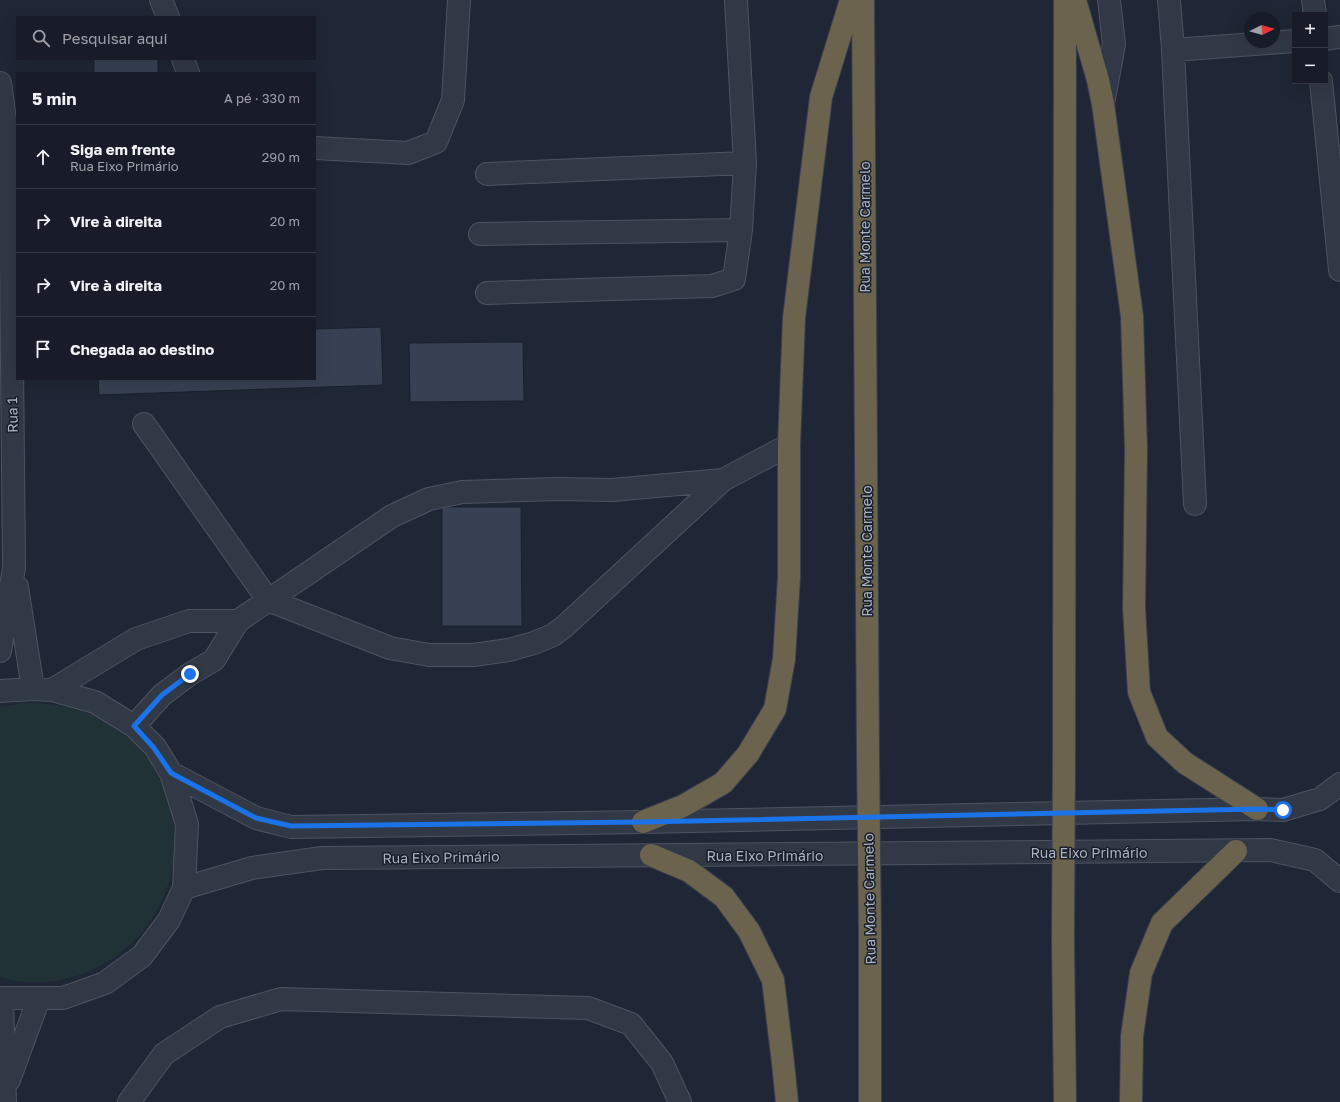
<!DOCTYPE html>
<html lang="pt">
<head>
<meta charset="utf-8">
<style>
  :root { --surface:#171c28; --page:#202530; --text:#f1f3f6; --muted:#9ea1a8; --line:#363a45 }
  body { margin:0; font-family:"Golos Text",sans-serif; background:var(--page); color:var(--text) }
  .controls { position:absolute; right:12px; top:12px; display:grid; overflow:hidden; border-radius:0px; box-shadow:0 4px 16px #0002 }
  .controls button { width:36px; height:36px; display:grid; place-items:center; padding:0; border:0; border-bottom:1px solid var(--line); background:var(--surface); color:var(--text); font:20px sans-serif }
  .compass { position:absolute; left:1244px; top:12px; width:36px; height:36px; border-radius:50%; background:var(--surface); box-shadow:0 4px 16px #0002; rotate:85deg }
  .stop { position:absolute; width:12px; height:12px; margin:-9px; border:3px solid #1a73e8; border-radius:50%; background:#fff }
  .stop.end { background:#1a73e8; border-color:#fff; box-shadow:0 1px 4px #0008 }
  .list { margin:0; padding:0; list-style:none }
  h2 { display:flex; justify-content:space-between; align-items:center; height:52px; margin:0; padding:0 16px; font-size:17px }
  h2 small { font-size:13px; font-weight:400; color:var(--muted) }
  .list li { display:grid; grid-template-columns:26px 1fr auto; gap:12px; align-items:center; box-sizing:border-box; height:64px; padding:0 16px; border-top:1px solid var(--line) }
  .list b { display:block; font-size:15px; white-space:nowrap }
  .list p { margin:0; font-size:13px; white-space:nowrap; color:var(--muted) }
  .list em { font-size:13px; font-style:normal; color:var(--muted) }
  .icon { flex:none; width:22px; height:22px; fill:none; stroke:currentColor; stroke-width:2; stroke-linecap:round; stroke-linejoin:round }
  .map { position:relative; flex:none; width:1340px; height:1102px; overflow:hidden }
  .search { position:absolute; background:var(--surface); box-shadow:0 4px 16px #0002; left:16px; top:16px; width:300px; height:44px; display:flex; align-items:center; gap:10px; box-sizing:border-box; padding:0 14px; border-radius:0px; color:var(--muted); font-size:15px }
  .panel { position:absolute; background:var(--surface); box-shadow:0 4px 16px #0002; left:16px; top:72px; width:300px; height:308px; border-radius:0px }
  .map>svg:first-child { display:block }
  .green { fill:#213236 }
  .building { fill:#384153; stroke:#1a202c }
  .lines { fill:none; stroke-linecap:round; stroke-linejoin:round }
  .minor-casing { stroke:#4d5361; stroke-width:24 }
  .highway-casing { stroke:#3a404d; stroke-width:24 }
  .minor { stroke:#323946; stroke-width:22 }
  .highway { stroke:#6c634f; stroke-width:22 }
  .highway-bridge-casing { stroke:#3a404d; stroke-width:24; stroke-linecap:butt }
  .highway-bridge { stroke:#6c634f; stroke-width:22 }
  .route { stroke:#1a73e8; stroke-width:5 }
  .labels { text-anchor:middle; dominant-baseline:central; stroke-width:3; stroke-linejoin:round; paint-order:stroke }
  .street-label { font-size:14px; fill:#acb3c3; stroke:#181e2a }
</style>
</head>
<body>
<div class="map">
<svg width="1340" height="1102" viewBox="0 0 1340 1102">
  <rect width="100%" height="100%" fill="#1f2635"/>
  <path class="green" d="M 23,703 C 47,703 69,705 91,714 C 111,722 128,736 142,752 C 203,823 176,932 92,970 C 63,983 30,986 0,977 L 0,707 Z"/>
  <path class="building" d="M 94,59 L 158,59 L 158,73 L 94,73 Z
    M 381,327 L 383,385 L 99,395 L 98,379 L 315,379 L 315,329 Z
    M 523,342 L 524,401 L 410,402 L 409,343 Z
    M 442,507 L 521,507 L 522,626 L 442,626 Z"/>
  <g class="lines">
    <g class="minor-casing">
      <path id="minor" d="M 161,0 L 168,17
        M 1169,0 L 1173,50 L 1295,41
        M 1313,0 L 1315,15
        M 1325,39 L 1340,37
        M 1173,50 L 1195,504
        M 183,59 L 188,73
        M 1321,81 L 1340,270
        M 0,83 L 10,156 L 14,568 L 0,651
        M 1103,104 L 1114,44 L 1109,0
        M 315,148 L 408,153 L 436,142 L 453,100 L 459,0
        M 487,174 L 745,163
        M 480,234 L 741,230
        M 487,293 L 712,286 L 734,279 L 741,230 L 745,163 L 736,0
        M 144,424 L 268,600 L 390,648 L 429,655 L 473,655 L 509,650 L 534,643 L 553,635 L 565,626 L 723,480 L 789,445
        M 17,587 L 33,689
        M 52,690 L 136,639 L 189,621 L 238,621
        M 0,691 L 33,689 L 52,690 L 95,702 L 134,726 L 155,747 L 171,773 L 187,824 L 184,888 L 169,920 L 142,956 L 105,983 L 63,998 L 0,998
        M 134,726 L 162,695 L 190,674 L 214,660 L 238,621 L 392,516 L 429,499 L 462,492 L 558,489 L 612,490 L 723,480
        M 171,773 L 256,818 L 291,827 L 643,822 L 1257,809 L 1283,810 L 1320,799 L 1340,784
        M 184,888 L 252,868 L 322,858 L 1270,850 L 1315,860 L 1340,881
        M 2,999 L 5,1102
        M 9,1080 L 39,998
        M 129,1102 L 164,1054 L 220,1017 L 281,999 L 588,1008 L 631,1024 L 662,1063 L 680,1102"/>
    </g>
    <g class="highway-casing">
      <path id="highway" d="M 863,0 L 868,756
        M 1075,0 L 1098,80 L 1103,104 L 1132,316 L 1136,450 L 1134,608 L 1139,692 L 1157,737 L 1185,763 L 1257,809
        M 1064,758 L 1065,0
        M 643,822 L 683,806 L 723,783 L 748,754 L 775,709 L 784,659 L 789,577 L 789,445 L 794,318 L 821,97 L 851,0
        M 651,855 L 689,871 L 724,897 L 749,931 L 773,980 L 783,1063 L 787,1102
        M 870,934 L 870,1102
        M 1063,942 L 1065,1102
        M 1131,1102 L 1132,1036 L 1141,973 L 1162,923 L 1236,851"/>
    </g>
    <use href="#minor" class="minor"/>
    <use href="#highway" class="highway"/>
    <g class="highway-bridge-casing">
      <path id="highway-bridge" d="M 868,756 L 870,934
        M 1063,942 L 1064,758"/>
    </g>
    <use href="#highway-bridge" class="highway-bridge"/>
  </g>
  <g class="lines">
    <path class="route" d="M 190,674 L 162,695 L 134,726 L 154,748 L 171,773 L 256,818 L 291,826 L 643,822 L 1257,809 L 1283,810"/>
  </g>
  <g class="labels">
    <g class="street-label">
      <text transform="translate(864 227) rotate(-90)">Rua Monte Carmelo</text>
      <text transform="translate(12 415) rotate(-91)">Rua 1</text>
      <text transform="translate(866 551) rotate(-90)">Rua Monte Carmelo</text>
      <text x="1089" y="852">Rua Eixo Primário</text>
      <text x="765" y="855">Rua Eixo Primário</text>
      <text transform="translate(441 857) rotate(-1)">Rua Eixo Primário</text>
      <text transform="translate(869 899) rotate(-91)">Rua Monte Carmelo</text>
    </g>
  </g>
</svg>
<div class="controls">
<button>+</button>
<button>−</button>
</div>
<svg class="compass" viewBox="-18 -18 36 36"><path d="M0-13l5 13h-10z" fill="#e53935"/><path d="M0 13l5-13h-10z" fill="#9ea1a8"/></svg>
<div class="stop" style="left:1283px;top:810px"></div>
<div class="stop end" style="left:190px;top:674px"></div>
<div class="search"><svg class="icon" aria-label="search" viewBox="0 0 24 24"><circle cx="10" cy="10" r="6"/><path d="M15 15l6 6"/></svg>Pesquisar aqui</div>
<section class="panel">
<h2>5 min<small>A pé · 330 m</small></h2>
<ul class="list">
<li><svg class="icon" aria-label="ahead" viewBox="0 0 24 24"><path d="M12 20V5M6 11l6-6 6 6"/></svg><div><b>Siga em frente</b><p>Rua Eixo Primário</p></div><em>290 m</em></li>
<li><svg class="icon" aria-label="right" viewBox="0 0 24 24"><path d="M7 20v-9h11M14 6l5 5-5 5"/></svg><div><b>Vire à direita</b></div><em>20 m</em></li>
<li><svg class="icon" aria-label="right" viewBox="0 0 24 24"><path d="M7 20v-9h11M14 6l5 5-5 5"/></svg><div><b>Vire à direita</b></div><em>20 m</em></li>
<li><svg class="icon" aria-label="arrive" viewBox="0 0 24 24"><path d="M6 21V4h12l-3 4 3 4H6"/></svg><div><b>Chegada ao destino</b></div></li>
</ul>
</section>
</div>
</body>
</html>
